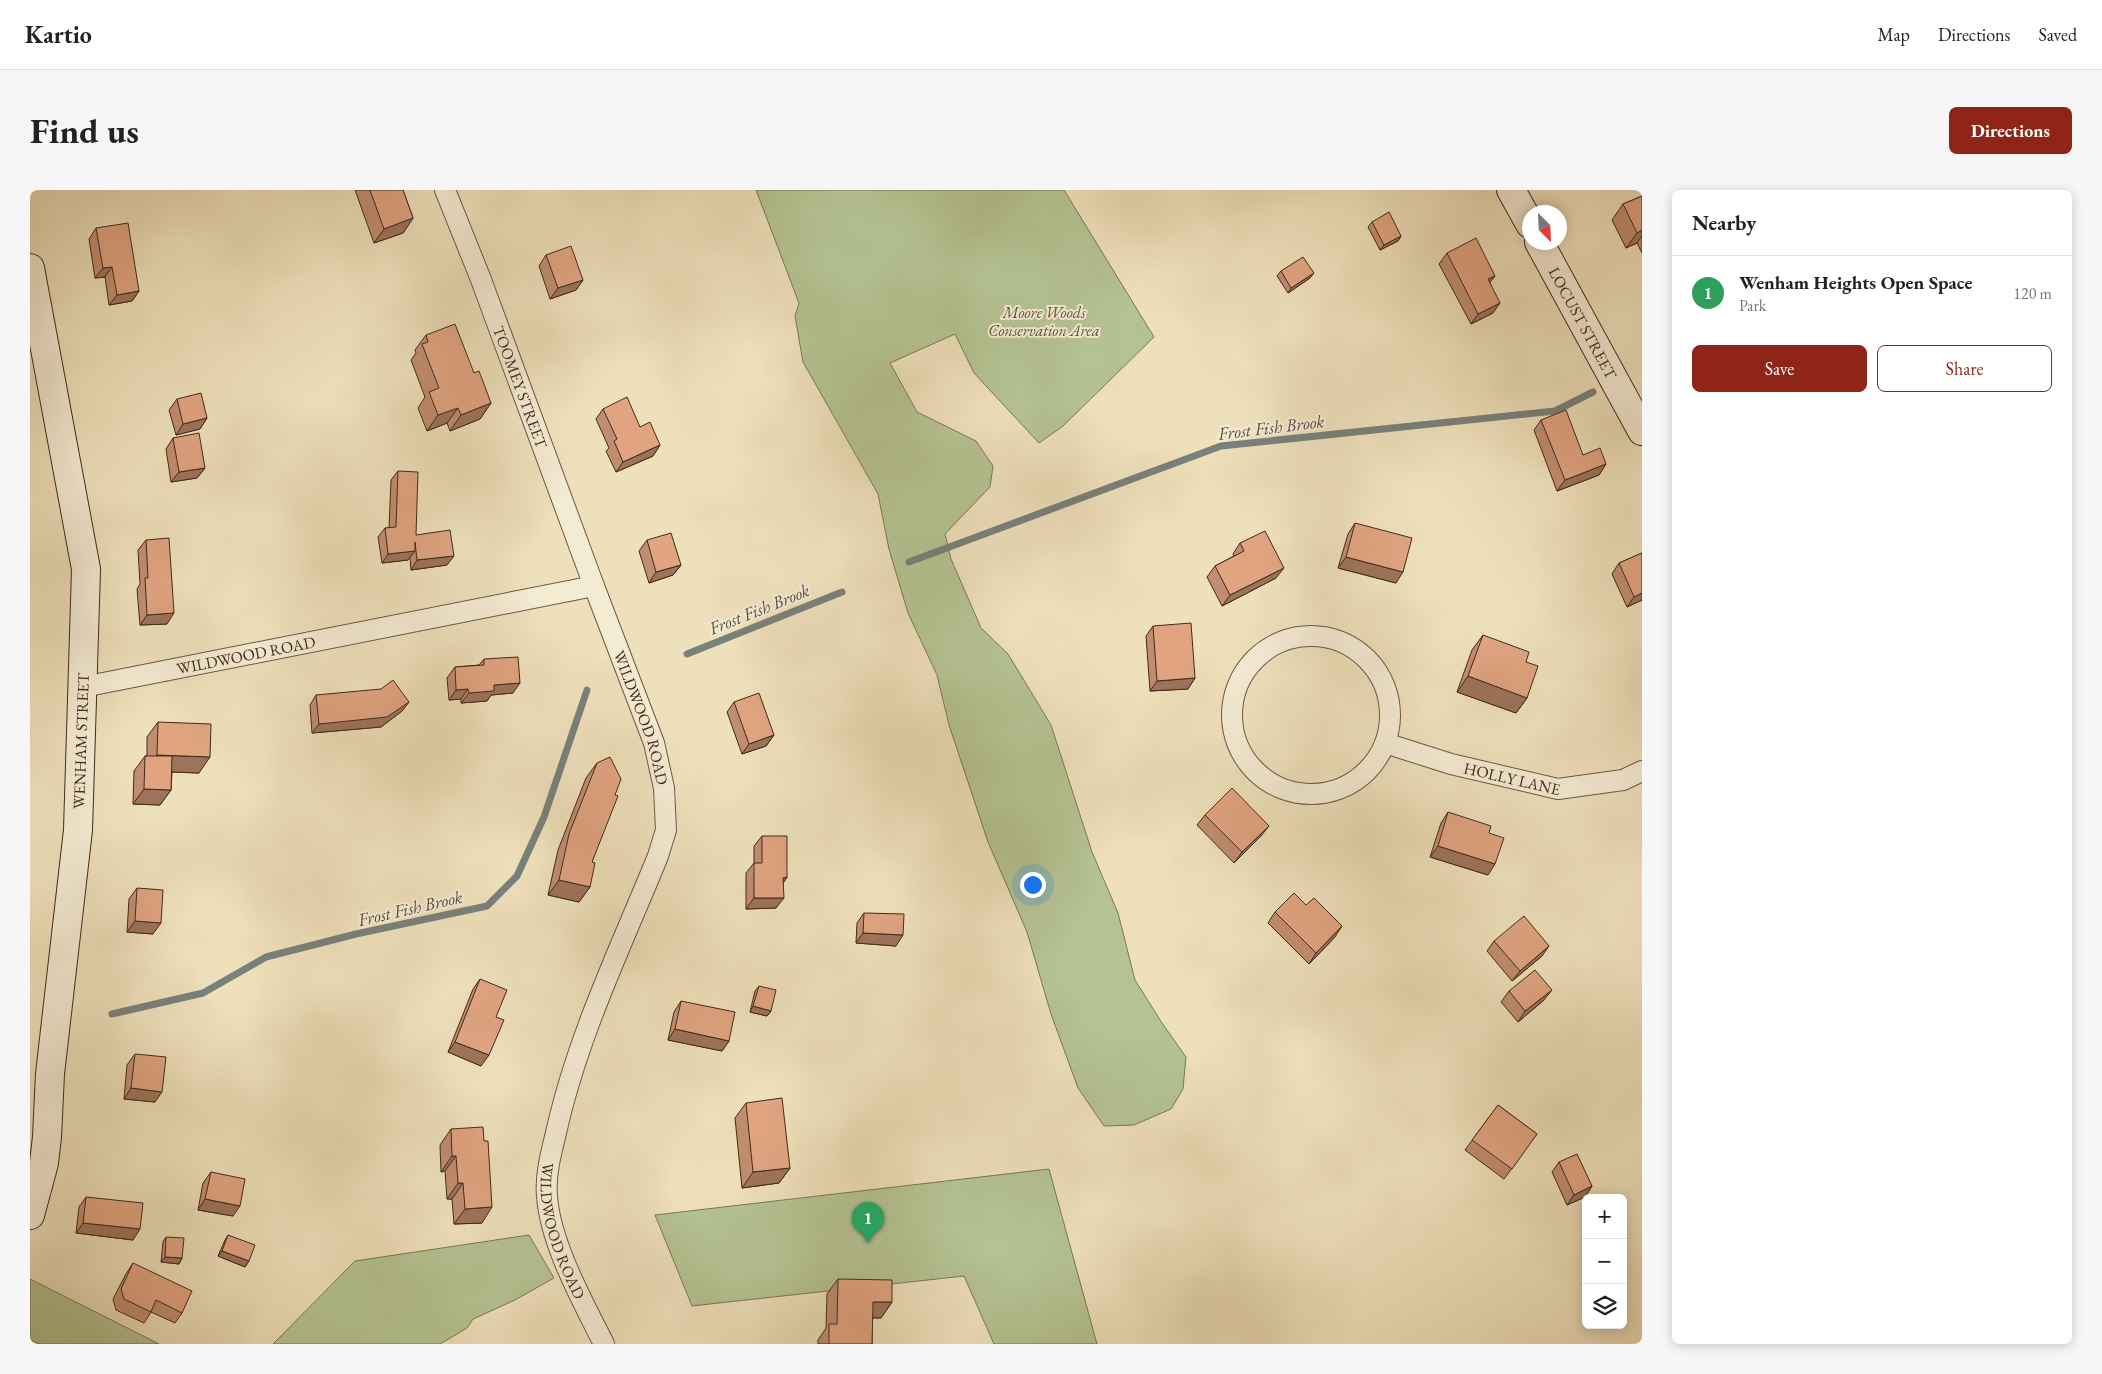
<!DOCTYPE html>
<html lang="en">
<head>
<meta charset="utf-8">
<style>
  :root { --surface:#fff; --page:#f6f6f6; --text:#222; --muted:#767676; --line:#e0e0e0; --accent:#8f2418 }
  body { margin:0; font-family:"EB Garamond",serif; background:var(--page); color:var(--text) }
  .controls { position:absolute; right:15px; bottom:15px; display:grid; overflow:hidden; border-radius:8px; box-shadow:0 2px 12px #0003 }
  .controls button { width:45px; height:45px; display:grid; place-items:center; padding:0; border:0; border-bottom:1px solid var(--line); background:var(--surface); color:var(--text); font:25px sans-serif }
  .compass { position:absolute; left:1492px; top:15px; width:45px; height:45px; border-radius:50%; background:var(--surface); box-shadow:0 2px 12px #0003; rotate:156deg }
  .you { position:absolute; left:1002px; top:694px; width:18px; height:18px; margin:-12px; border:4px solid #fff; border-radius:50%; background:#1a73e8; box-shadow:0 0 0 8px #1a73e833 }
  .badge { display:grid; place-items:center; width:32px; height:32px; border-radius:50%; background:var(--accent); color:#fff; font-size:16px; font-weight:700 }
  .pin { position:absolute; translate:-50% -41px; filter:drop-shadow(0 1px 2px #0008) }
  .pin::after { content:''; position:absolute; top:26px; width:18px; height:15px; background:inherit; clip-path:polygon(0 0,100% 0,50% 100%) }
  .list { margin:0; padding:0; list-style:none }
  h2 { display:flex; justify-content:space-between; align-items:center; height:65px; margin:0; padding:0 20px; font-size:21px }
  h2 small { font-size:16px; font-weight:400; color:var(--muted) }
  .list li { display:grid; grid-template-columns:32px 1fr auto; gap:15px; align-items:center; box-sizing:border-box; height:75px; padding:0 20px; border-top:1px solid var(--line) }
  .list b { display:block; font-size:19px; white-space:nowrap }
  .list p { margin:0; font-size:16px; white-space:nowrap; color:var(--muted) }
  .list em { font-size:16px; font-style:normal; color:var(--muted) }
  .actions { display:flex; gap:10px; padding:15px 20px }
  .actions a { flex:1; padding:11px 0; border:1px solid var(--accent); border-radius:8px; text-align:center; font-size:18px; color:var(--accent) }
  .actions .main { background:var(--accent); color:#fff }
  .icon { flex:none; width:28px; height:28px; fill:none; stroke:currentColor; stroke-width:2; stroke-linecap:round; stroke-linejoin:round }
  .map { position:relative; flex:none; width:1612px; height:1154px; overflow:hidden; border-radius:8px }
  header { display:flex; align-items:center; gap:30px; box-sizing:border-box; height:70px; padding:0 25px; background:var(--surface); border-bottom:1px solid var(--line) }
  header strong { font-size:24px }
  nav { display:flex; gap:28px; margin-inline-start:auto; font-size:18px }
  .intro { display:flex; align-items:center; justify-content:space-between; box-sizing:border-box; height:120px; padding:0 30px }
  h1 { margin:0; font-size:35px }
  .button { padding:12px 22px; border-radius:8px; background:var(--accent); color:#fff; font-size:18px; font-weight:700 }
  main { display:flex; gap:30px; padding:0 30px }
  aside { flex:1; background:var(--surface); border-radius:8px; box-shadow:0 2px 12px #0003 }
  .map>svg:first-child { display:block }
  .green { fill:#b5c393; stroke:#7a7757 }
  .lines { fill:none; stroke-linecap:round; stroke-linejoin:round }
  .stream { stroke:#79817c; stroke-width:7 }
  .street-casing { stroke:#6c5843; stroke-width:22 }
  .secondary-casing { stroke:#402b1b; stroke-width:30 }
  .street { stroke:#f4ebd3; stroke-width:20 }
  .secondary { stroke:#f4ebd3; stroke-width:28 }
  .wall { fill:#c18d6f; stroke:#402b1b }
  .shaded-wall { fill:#9d735a; stroke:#402b1b }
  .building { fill:#e0a481; stroke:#402b1b }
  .labels { text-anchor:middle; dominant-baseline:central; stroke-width:4; stroke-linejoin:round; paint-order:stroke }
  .park-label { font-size:16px; font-style:italic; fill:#5d5139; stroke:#f4ebd3 }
  .street-label { font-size:16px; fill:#402b1b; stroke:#f4ebd3 }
  .water-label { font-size:18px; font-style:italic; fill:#584f43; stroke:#f4ebd3 }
</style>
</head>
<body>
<header>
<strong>Kartio</strong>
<nav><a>Map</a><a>Directions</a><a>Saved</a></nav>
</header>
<div class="intro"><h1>Find us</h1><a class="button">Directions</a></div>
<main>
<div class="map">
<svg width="1612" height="1154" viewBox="0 0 1612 1154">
  <rect width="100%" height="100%" fill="#eee0bb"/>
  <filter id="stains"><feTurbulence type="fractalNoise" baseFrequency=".004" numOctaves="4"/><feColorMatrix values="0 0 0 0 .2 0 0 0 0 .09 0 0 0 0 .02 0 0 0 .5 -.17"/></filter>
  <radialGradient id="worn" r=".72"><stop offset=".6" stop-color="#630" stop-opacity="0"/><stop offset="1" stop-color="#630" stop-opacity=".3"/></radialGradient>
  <path class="green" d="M 726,0 L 1034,0 L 1124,147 L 1033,236 L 1009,253 L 944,183 L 925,144 L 860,173 L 887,222 L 946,251 L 963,276 L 960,297 L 915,344 L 921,369 L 951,438 L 978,464 L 1021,535 L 1062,662 L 1088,723 L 1105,790 L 1132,833 L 1156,867 L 1153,899 L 1141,919 L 1104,935 L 1074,936 L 1048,898 L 1021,824 L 997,742 L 958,652 L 919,535 L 907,485 L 878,423 L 859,359 L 848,304 L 773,172 L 765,126 L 769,113 Z
    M 1019,979 L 1067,1154 L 964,1154 L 934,1086 L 662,1116 L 625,1025 Z
    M 499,1045 L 524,1088 L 485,1110 L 443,1129 L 437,1138 L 410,1154 L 243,1154 L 325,1071 Z
    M 0,1089 L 129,1154 L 9,1154 L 0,1150 Z"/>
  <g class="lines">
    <path class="stream" d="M 879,372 L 1191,256 L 1525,221 L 1563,202
      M 657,464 L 812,402
      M 82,824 L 173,803 L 236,767 L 326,744 L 457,716 L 487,686 L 514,627 L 557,500"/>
    <g class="street-casing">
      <g id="street">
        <path id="s1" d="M 415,0 L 450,87 L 564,396"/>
        <circle cx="1281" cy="525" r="79"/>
        <path id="s2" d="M 53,497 L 564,396 L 624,553 L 634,598 L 636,640 L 628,666 C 591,757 547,847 526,943 C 521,963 515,986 517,1006 C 520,1053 553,1112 574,1154"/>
        <path id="s3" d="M 1355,553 L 1421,574 L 1528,599 L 1593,590 L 1612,581"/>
      </g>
    </g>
    <g class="secondary-casing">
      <g id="secondary">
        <path d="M 1481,0 L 1500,34"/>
        <path id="s4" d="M 1509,52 L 1612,241"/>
        <path d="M 0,78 L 56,379 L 48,640 L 20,884 L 17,947 L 14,973 L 0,1025"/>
      </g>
    </g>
    <use href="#street" class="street"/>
    <use href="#secondary" class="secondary"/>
  </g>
  <path class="wall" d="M 325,0 L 373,0 L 383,28 L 373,43 L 344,53 Z
    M 1612,6 L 1612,63 L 1607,53 L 1596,58 L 1582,30 L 1593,14 Z
    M 1342,32 L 1371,46 L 1368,51 L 1350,60 L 1338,37 Z
    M 66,38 L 109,101 L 102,111 L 79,115 L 75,87 L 65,88 L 59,49 Z
    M 1417,63 L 1465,86 L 1460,92 L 1463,123 L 1441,134 L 1409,74 Z
    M 516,65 L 553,90 L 546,100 L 520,109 L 509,76 Z
    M 1251,81 L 1280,88 L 1258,103 L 1247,86 Z
    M 396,145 L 444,183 L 461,213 L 450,229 L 420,241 L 417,233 L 397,241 L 388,218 L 395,207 L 381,170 L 386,163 L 385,160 Z
    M 147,209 L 177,228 L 170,239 L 146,245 L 139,220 Z
    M 573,219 L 610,237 L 630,255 L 623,266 L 586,282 L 576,261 L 579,258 L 566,229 Z
    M 1511,230 L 1553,265 L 1576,274 L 1569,285 L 1527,301 L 1504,240 Z
    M 143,248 L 175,278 L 167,288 L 141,292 L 136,259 Z
    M 368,281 L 386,345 L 417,375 L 381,380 L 380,368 L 378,370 L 352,373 L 348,347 L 355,338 L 359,338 L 361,290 Z
    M 1325,333 L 1366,393 L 1308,378 L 1318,344 Z
    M 116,350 L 137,434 L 110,435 L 107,399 L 110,394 L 108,360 Z
    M 617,350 L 651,375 L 643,385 L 619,393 L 609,361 Z
    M 1210,353 L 1246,388 L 1192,416 L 1177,387 L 1185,376 L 1204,366 L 1203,364 Z
    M 1612,363 L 1612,410 L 1597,417 L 1582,384 L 1589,373 Z
    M 1123,436 L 1165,488 L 1158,499 L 1120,501 L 1116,446 Z
    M 1453,445 L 1496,472 L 1497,508 L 1486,523 L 1427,502 L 1442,460 Z
    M 454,469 L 483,503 L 461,505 L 457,511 L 431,513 L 431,509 L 419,510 L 417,488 L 425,477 L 449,475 Z
    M 286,505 L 379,512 L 372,521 L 351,537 L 282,543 L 280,515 Z
    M 704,512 L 744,545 L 736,556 L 712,564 L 697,522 Z
    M 128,532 L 169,583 L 142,582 L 141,600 L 130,615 L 103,614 L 104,581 L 115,566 L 117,566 L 117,547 Z
    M 567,573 L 585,605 L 562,672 L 560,697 L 549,712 L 518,705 L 528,660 L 556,588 Z
    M 1418,622 L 1458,685 L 1400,667 L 1411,633 Z
    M 1175,625 L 1231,646 L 1204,673 L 1167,635 Z
    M 732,646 L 757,687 L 753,693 L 746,718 L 716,719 L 716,683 L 724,673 L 724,656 Z
    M 107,698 L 123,744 L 97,742 L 99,709 Z
    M 1276,715 L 1305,747 L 1279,774 L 1238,733 L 1245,722 Z
    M 834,723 L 866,756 L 826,753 L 827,733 Z
    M 1464,751 L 1512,766 L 1482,791 L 1457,761 Z
    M 450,789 L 466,827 L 451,876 L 418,862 L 443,799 Z
    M 729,796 L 741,821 L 737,826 L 720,822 L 725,801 Z
    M 1479,801 L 1514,810 L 1488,832 L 1471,812 Z
    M 651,811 L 699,851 L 692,861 L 638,850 L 644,822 Z
    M 105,864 L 125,912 L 94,909 L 97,875 Z
    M 716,913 L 760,978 L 749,993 L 712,998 L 705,928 Z
    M 1468,915 L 1507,944 L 1474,989 L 1435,960 Z
    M 421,939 L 454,951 L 452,1033 L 424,1034 L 422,1009 L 417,1009 L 415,981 L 411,982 L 410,955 Z
    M 1529,972 L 1562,996 L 1555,1007 L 1537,1015 L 1522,982 Z
    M 181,982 L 203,1026 L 168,1020 L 173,993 Z
    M 56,1007 L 103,1050 L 46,1043 L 49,1017 Z
    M 198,1045 L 219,1071 L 215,1077 L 188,1066 L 195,1050 Z
    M 136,1047 L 152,1068 L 149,1074 L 131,1072 L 133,1052 Z
    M 103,1073 L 152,1123 L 145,1133 L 121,1122 L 114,1133 L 86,1120 L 83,1109 L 96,1084 Z
    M 808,1089 L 862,1112 L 851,1128 L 842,1128 L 842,1154 L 788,1154 L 788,1150 L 796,1138 L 797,1104 Z"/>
  <path class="shaded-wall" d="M 383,28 L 373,43 L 344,53 L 354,39 Z
    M 1612,40 L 1612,46 L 1607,53 L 1596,58 L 1607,43 Z
    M 1371,46 L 1368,51 L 1350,60 L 1354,55 Z
    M 82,77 L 75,87 L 65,88 L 73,78 Z
    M 1284,83 L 1280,88 L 1258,103 L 1261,98 Z
    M 1465,86 L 1457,96 L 1458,89 Z
    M 553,90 L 546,100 L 520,109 L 528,98 Z
    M 109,101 L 102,111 L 79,115 L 87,105 Z
    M 1470,113 L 1463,123 L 1441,134 L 1448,124 Z
    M 461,213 L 450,229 L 420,241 L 431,225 Z
    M 428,218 L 417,233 L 397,241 L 408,225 Z
    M 177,228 L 170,239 L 146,245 L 153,234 Z
    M 630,255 L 623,266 L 586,282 L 593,272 Z
    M 1576,274 L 1569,285 L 1527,301 L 1535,290 Z
    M 175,278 L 167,288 L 141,292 L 149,282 Z
    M 385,361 L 378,370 L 352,373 L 358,364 Z
    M 424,366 L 417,375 L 381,380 L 387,370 Z
    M 1316,367 L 1373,382 L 1366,393 L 1308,378 Z
    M 651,375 L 643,385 L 619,393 L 626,382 Z
    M 1254,378 L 1246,388 L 1192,416 L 1200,405 Z
    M 1612,403 L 1612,410 L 1597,417 L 1604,407 Z
    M 144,423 L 137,434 L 110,435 L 117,425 Z
    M 1438,486 L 1497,508 L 1486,523 L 1427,502 Z
    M 1165,488 L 1158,499 L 1120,501 L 1127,491 Z
    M 490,493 L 483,503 L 461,505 L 457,511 L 431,513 L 439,503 L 464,495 Z
    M 438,499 L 431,509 L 419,510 L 426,500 Z
    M 379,512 L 372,521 L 351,537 L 282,543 L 289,534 Z
    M 744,545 L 736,556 L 712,564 L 719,554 Z
    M 127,565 L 180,567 L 169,583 L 116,581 Z
    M 114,599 L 141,600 L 130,615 L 103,614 Z
    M 1239,636 L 1231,646 L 1204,673 L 1212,662 Z
    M 1408,656 L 1465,674 L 1458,685 L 1400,667 Z
    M 757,687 L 750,698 L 753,688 Z
    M 529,690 L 560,697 L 549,712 L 518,705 Z
    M 724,708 L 754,708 L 746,718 L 716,719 Z
    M 105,731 L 131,733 L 123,744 L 97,742 Z
    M 1312,736 L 1305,747 L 1279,774 L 1286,763 Z
    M 833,743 L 873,745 L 866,756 L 826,753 Z
    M 1519,756 L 1512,766 L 1482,791 L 1490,781 Z
    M 1522,800 L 1514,810 L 1488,832 L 1495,821 Z
    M 723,816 L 741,821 L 737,826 L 720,822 Z
    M 645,839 L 699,851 L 692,861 L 638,850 Z
    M 425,852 L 459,865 L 451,876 L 418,862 Z
    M 101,898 L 132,902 L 125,912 L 94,909 Z
    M 422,966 L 426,966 L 415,981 L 411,982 Z
    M 760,978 L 749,993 L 712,998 L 723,982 Z
    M 428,993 L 433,993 L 422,1009 L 417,1009 Z
    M 1562,996 L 1555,1007 L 1537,1015 L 1544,1005 Z
    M 175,1009 L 210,1016 L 203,1026 L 168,1020 Z
    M 462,1017 L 452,1033 L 424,1034 L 435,1019 Z
    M 53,1033 L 110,1039 L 103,1050 L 46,1043 Z
    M 192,1061 L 219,1071 L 215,1077 L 188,1066 Z
    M 135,1067 L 152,1068 L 149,1074 L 131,1072 Z
    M 843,1112 L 862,1112 L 851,1128 L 832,1127 Z"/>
  <path class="building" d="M 340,0 L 373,0 L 383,28 L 354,39 Z
    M 1612,6 L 1612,40 L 1607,43 L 1593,14 Z
    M 1359,22 L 1371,46 L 1354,55 L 1342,32 Z
    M 98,33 L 109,101 L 87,105 L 82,77 L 73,78 L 66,38 Z
    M 1446,48 L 1465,86 L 1458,89 L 1470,113 L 1448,124 L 1417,63 Z
    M 541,56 L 553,90 L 528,98 L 516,65 Z
    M 1273,67 L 1284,83 L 1261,98 L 1251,81 Z
    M 425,134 L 444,183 L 449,181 L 461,213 L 431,225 L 428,218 L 408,225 L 399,202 L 409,198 L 392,154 L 398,152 L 396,145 Z
    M 171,203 L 177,228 L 153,234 L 147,209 Z
    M 597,207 L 610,237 L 620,232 L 630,255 L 593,272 L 584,251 L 587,249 L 573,219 Z
    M 1536,220 L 1553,265 L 1570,258 L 1576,274 L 1535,290 L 1511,230 Z
    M 169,243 L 175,278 L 149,282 L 143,248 Z
    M 368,281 L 388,282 L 386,345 L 420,340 L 424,366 L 387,370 L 385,352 L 385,361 L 358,364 L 355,338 L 366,337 Z
    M 1325,333 L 1382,348 L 1373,382 L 1316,367 Z
    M 1235,341 L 1254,378 L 1200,405 L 1185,376 L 1214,361 L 1210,353 Z
    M 641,343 L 651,375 L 626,382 L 617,350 Z
    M 139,348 L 144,423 L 117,425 L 115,388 L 118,388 L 116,350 Z
    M 1612,363 L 1612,403 L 1604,407 L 1589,373 Z
    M 1161,433 L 1165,488 L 1127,491 L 1123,436 Z
    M 1453,445 L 1499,462 L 1496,472 L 1508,476 L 1497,508 L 1438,486 Z
    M 488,467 L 490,493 L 464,495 L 464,501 L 439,503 L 438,499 L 426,500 L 425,477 L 454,475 L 454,469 Z
    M 363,490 L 379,512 L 357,527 L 289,534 L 286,505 L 351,499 Z
    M 729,503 L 744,545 L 719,554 L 704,512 Z
    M 128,532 L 181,534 L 180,567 L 127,565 Z
    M 115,566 L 142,566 L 141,600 L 114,599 Z
    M 580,567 L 591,589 L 585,605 L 588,606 L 562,672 L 565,673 L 560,697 L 529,690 L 539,644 L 567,573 Z
    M 1202,598 L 1239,636 L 1212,662 L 1175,625 Z
    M 1418,622 L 1461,636 L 1459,643 L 1474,648 L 1465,674 L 1408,656 Z
    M 732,646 L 757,646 L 757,687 L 753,688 L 754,708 L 724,708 L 724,673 L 732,673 Z
    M 107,698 L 133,700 L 131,733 L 105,731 Z
    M 1264,703 L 1276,715 L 1284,708 L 1312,736 L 1286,763 L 1245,722 Z
    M 834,723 L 874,724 L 873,745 L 833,743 Z
    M 1494,726 L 1519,756 L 1490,781 L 1464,751 Z
    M 1505,780 L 1522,800 L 1495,821 L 1479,801 Z
    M 450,789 L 477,800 L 466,827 L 474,830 L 459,865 L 425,852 Z
    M 729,796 L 746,800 L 741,821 L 723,816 Z
    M 651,811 L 705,822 L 699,851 L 645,839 Z
    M 105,864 L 136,867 L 132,902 L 101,898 Z
    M 752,908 L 760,978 L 723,982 L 716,913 Z
    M 1468,915 L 1507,944 L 1482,979 L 1442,950 Z
    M 453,937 L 454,951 L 458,951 L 462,1017 L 435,1019 L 433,993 L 428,993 L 426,966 L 422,966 L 421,939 Z
    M 1547,964 L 1562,996 L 1544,1005 L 1529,972 Z
    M 181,982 L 215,989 L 210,1016 L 175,1009 Z
    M 56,1007 L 113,1013 L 110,1039 L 53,1033 Z
    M 198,1045 L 225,1055 L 219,1071 L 192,1061 Z
    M 136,1047 L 154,1048 L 152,1068 L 135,1067 Z
    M 103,1073 L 162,1101 L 152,1123 L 126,1110 L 121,1122 L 94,1109 L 91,1099 Z
    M 808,1089 L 862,1090 L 862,1112 L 843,1112 L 842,1154 L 799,1154 L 799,1134 L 807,1134 Z"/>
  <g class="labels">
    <g class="park-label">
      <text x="1014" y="122">Moore Woods<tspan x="1014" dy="18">Conservation Area</tspan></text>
    </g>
    <g class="street-label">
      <text stroke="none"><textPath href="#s4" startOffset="92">LOCUST STREET</textPath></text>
      <text stroke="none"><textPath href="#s1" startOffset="211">TOOMEY STREET</textPath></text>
      <text stroke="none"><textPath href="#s2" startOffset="166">WILDWOOD ROAD</textPath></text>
      <text stroke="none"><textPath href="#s2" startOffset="661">WILDWOOD ROAD</textPath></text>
      <text transform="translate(51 551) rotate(-88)">WENHAM STREET</text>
      <text stroke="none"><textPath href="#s3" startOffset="132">HOLLY LANE</textPath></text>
      <text stroke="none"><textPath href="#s2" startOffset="1201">WILDWOOD ROAD</textPath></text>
    </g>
    <g class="water-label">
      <text transform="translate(1241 237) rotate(-7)">Frost Fish Brook</text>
      <text transform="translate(729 419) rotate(-22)">Frost Fish Brook</text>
      <text transform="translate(380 718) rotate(-13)">Frost Fish Brook</text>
    </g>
  </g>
  <rect width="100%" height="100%" filter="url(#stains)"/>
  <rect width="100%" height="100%" fill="url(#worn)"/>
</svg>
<div class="controls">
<button>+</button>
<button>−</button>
<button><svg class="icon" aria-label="layers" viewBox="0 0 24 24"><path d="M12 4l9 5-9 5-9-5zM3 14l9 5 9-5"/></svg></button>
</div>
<svg class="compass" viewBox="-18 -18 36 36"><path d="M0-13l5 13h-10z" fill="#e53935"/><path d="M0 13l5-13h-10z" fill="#767676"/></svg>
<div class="you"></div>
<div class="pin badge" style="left:838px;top:1053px;background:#2e9e5b">1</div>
</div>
<aside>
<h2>Nearby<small></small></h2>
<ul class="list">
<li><span class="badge" style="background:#2e9e5b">1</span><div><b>Wenham Heights Open Space</b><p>Park</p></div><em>120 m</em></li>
</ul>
<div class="actions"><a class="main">Save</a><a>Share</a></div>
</aside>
</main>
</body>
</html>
